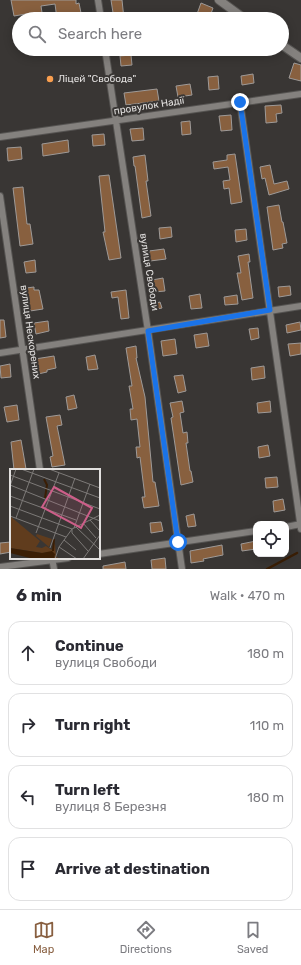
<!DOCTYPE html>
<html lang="en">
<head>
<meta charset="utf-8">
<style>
  :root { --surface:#fff; --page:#f2f2f3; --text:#2b2b33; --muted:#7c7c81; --line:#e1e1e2; --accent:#885f40 }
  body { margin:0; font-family:Rubik,sans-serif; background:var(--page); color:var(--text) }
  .controls { position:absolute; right:12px; bottom:12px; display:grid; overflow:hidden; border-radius:8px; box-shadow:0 2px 10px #0003 }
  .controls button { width:36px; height:36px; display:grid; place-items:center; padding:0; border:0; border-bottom:1px solid var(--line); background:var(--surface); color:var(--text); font:20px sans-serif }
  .stop { position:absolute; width:12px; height:12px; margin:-9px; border:3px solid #1a73e8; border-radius:50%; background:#fff }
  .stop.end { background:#1a73e8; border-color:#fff; box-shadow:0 1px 4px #0008 }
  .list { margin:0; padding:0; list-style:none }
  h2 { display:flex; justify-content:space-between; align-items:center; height:52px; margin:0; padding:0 16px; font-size:17px }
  h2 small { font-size:13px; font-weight:400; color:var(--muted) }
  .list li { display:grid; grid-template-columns:26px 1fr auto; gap:12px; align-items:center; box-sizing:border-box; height:64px; margin:0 8px 8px; padding:0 8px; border:1px solid var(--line); border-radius:12px }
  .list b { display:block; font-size:15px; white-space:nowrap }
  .list p { margin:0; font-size:13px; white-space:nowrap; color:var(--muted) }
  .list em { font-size:13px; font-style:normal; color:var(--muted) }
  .icon { flex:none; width:22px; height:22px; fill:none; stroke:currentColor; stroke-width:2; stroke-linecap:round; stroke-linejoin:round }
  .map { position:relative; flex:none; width:301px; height:569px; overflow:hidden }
  .search { position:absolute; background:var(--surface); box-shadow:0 2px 10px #0003; left:12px; right:12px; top:12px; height:44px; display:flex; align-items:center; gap:10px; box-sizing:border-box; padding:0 14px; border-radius:22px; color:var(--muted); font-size:15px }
  .sheet { height:340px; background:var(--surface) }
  nav { display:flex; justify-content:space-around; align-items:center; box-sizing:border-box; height:56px; border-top:1px solid var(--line); background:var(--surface); font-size:11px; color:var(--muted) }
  nav a { display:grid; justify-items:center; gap:2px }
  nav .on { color:var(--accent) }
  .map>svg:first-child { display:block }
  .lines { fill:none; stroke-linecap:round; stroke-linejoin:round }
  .stream { stroke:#3a1e05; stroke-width:2.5 }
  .building { fill:#88603f; stroke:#9e9a98 }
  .minor-casing { stroke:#565452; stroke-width:8 }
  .tertiary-casing { stroke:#565452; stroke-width:10 }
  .minor { stroke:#84817e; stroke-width:6 }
  .tertiary { stroke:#84817e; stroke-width:8 }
  .route { stroke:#1a73e8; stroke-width:5 }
  .poi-dot { fill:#fa9f4f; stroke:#393634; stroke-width:1.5 }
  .labels { text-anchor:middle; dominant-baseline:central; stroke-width:4; stroke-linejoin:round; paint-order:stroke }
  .poi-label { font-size:10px; fill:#e2e0df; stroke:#393634; text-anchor:start }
  .street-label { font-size:10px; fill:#e2e0df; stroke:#393634 }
  .inset-river { fill:none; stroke:#3a1e05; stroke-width:2 }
  .inset-road { fill:none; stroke:#7d7a78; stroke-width:1 }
  .view { fill:#cd5e89; fill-opacity:0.15; stroke:#cd5e89; stroke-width:2 }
  .inset-edge { fill:none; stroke:#e2e0df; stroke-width:2 }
</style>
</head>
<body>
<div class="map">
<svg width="301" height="569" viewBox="0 0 301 569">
  <rect width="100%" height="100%" fill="#393634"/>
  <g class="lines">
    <path class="stream" d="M 267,569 L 297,553"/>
  </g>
  <path class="building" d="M 11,0 L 76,0 L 76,4 L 79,3 L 81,13 L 76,14 L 77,19 L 57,19 L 55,4 L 41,6 L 43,19 L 33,19 L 32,13 L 14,16 Z
    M 111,0 L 122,0 L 124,19 L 114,19 Z
    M 201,3 L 213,8 L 209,19 L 197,14 Z
    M 131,55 L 132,65 L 121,66 L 120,56 Z
    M 294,63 L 301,65 L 301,81 L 289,78 Z
    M 253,74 L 254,83 L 242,85 L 241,76 Z
    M 218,76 L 219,89 L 209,90 L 208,77 Z
    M 190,84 L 192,95 L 178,97 L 176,86 Z
    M 157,89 L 159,101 L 126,105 L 124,93 Z
    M 281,105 L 282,113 L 276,114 L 277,122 L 266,123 L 265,106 Z
    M 231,115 L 232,130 L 221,131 L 219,116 Z
    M 190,121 L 191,134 L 182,135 L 181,122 Z
    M 143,128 L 144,140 L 132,141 L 130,129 Z
    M 104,134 L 105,145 L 93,146 L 92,135 Z
    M 68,140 L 69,152 L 43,156 L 42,144 Z
    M 21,147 L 22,159 L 8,161 L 7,148 Z
    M 235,154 L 242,202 L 231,204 L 229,188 L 224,189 L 223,181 L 230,180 L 228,167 L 214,169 L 213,162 L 227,160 L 227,155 Z
    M 145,155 L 148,181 L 146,181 L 151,216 L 142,218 L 135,166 L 134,166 L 133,157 Z
    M 270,165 L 274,184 L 287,181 L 289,189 L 269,195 L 265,178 L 262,179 L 260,167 Z
    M 109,175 L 121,258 L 109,260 L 103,232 L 105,232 L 99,176 Z
    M 23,187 L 27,224 L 30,224 L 33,244 L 20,246 L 13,188 Z
    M 279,205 L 282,222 L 283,222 L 287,243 L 282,244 L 283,248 L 273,250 L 267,207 Z
    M 171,227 L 172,237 L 160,239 L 159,228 Z
    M 246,229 L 247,240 L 236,242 L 235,230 Z
    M 164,249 L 166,259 L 150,261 L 149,251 Z
    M 249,254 L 250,262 L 248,262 L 253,298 L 242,300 L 237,273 L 241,273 L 238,256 Z
    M 35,260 L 36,272 L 26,273 L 24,262 Z
    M 163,278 L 165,291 L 154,292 L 152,280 Z
    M 290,286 L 291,295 L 279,297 L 278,287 Z
    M 34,287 L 34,290 L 39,290 L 43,309 L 30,311 L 26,288 Z
    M 126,290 L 129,318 L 121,319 L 118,297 L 112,298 L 111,292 Z
    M 200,294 L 202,308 L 191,309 L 189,296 Z
    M 237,295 L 238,304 L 225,305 L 224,297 Z
    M 160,302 L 162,308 L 153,310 L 152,304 Z
    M 0,320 L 4,320 L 6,337 L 0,338 Z
    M 48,321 L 49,331 L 36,334 L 34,323 Z
    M 300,322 L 301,330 L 287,333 L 286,325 Z
    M 258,328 L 259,338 L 251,340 L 249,329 Z
    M 207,333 L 209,346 L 196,348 L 194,335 Z
    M 175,339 L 177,354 L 163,356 L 161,341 Z
    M 301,343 L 301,354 L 290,356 L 288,344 Z
    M 136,346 L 137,358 L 136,358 L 145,397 L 153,482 L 155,482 L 159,506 L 144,508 L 142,497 L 145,497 L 140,457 L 137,458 L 136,447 L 140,447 L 137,419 L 131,420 L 130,409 L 133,409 L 129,386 L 132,386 L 126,348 Z
    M 95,355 L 98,369 L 88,370 L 86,357 Z
    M 54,356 L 56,368 L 47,370 L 47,372 L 38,374 L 35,359 Z
    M 10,364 L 11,377 L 1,378 L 0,366 Z
    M 264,366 L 265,378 L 252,380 L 251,368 Z
    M 183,375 L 186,391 L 178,393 L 174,376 Z
    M 74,395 L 77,408 L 68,410 L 66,397 Z
    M 182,401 L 184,412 L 180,413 L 183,433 L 187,432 L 188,443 L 186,443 L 190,471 L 191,471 L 193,482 L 181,485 L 171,418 L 173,417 L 170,403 Z
    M 270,401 L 271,412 L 258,413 L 257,403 Z
    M 17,405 L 19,420 L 7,422 L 4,407 Z
    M 60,415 L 62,425 L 57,426 L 65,465 L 52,467 L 50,457 L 53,456 L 46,417 Z
    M 21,440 L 26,469 L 14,470 L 11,442 Z
    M 268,445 L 270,456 L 259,458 L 258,447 Z
    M 277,477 L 278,487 L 266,488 L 265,478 Z
    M 283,499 L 285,510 L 274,512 L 273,501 Z
    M 194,514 L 196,526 L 188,527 L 186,516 Z
    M 161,522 L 163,531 L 151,533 L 150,523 Z
    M 256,541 L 256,549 L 242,551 L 241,544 Z
    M 11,542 L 11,552 L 0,554 L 0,543 Z
    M 222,545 L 223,555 L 203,559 L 204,561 L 191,563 L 190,551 Z
    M 165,558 L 166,569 L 152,569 L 151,560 Z
    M 125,562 L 126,569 L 103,569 L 103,566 Z"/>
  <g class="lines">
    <g class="minor-casing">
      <path id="minor" d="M 98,0 L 101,19
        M 105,49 L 148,331 L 182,569
        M 240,102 L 301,529
        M 0,137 L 301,94
        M 0,196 L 40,470
        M 0,353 L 301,306
        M 286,527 L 301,524
        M 99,554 L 256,531
        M 52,558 L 54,569
        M 0,567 L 68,558"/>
    </g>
    <g class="tertiary-casing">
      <path id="tertiary" d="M 219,0 L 245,19
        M 282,45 L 301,58"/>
    </g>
    <use href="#minor" class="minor"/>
    <use href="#tertiary" class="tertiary"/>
  </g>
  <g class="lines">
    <path class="route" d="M 178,542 L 148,331 L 270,310 L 240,102"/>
  </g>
  <circle class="poi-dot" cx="50" cy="79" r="4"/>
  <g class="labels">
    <g class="poi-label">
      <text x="58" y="79">Ліцей "Свобода"</text>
    </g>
    <g class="street-label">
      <text transform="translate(149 106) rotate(-9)">провулок Надії</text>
      <text transform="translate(149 272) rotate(81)">вулиця Свободи</text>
      <text transform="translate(30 332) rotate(82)">вулиця Нескорених</text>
    </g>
  </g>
  <g transform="translate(10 469)">
    <rect width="90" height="90" fill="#393634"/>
    <path d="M 0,47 L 30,72 L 26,78 L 32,79 L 36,77 L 42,81 L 45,74 L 46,88 L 51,90 L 44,90 L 43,83 L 32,84 L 0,79 ZM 27,65 L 42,70 L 39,78 L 26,67 Z" fill="#603c1d"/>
    <path d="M 0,79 L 32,84 L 42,82 L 45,85 L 44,90 L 24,90 L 0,84 Z" fill="#3a1e05"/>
    <path class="inset-river" d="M 34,10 L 37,16 L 35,29M 43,82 L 44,70"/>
    <path class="inset-road" d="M 11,0 L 90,29M 39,0 L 90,19M 0,6 L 90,40M 0,16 L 90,52M 0,17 L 6,0M 0,27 L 66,51M 0,37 L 62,60 L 62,64 L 78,82M 0,47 L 56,68M 6,49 L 24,0M 80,51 L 90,62M 73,54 L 86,69M 66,58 L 90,81M 64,59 L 80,15M 26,64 L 49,4M 54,71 L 66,81M 49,78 L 67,90M 40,79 L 65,9M 45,90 L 49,78 L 62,60 L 90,46M 73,90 L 90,66"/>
    <path class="view" d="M 44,18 L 82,39 L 71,59 L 32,38 Z"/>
    <rect width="90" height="90" class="inset-edge"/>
  </g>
</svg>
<div class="controls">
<button><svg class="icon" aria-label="locate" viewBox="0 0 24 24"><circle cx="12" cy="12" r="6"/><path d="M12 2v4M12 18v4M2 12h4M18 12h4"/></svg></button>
</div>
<div class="stop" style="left:178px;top:542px"></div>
<div class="stop end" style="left:240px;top:102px"></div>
<div class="search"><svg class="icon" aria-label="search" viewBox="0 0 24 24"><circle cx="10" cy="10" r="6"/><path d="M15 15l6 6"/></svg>Search here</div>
</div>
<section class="sheet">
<h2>6 min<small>Walk · 470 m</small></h2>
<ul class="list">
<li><svg class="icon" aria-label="ahead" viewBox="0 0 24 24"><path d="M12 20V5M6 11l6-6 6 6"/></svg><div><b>Continue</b><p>вулиця Свободи</p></div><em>180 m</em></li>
<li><svg class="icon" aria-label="right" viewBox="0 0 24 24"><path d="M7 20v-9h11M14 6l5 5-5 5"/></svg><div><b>Turn right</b></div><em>110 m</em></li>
<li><svg class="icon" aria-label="left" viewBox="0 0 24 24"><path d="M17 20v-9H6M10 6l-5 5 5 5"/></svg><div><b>Turn left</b><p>вулиця 8 Березня</p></div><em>180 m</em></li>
<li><svg class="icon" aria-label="arrive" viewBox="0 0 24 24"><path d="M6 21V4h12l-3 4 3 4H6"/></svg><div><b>Arrive at destination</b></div></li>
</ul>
</section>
<nav>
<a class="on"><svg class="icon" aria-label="map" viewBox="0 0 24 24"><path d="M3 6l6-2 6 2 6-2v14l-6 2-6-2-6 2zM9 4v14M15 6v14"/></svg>Map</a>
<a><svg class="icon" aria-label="directions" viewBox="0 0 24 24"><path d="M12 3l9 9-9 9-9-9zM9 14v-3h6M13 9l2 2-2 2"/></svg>Directions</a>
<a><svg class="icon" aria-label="saved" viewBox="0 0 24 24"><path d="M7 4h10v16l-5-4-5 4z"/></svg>Saved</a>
</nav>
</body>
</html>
